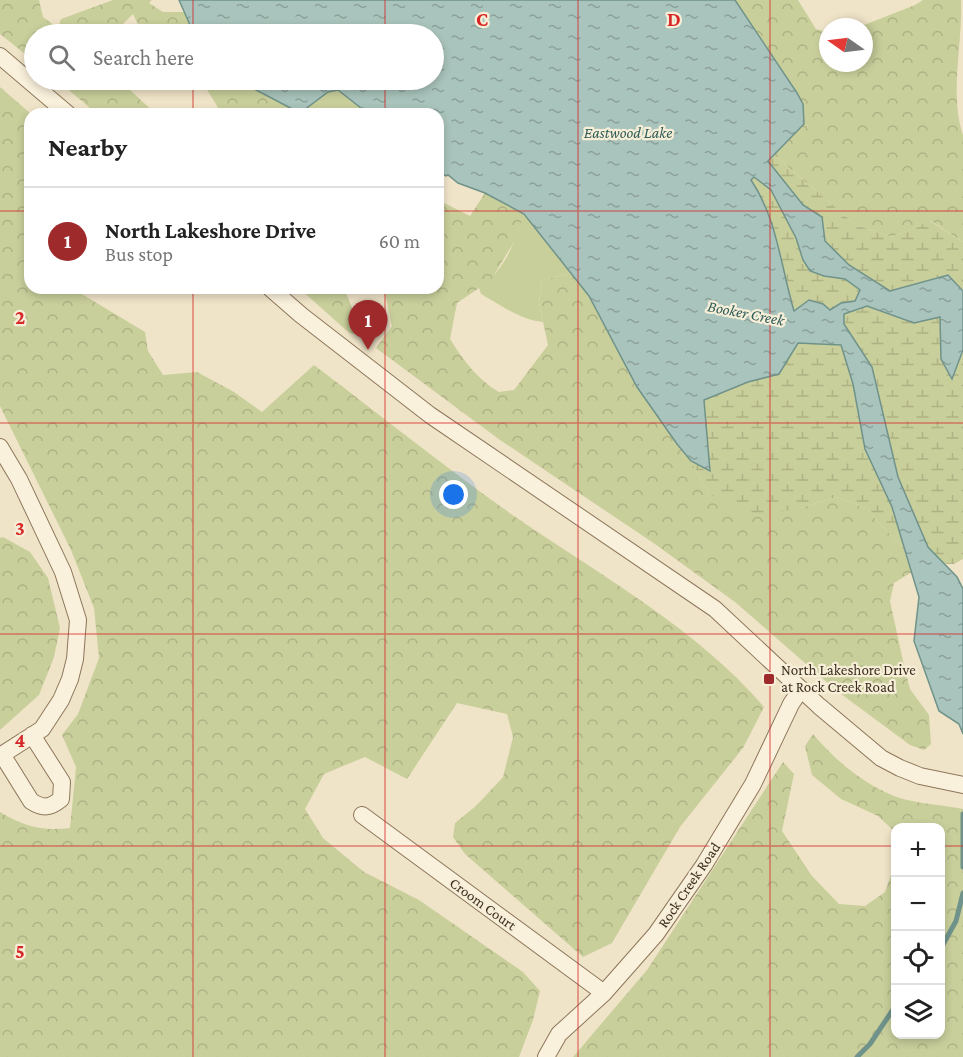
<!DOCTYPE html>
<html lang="en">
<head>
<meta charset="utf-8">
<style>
  :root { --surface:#fff; --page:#f2f2f2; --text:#222; --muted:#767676; --line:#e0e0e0; --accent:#9e2a2b }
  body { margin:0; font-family:"Crimson Pro",serif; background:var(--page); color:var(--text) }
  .controls { position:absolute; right:18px; bottom:18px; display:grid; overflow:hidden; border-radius:12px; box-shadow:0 3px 9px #0003 }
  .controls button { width:54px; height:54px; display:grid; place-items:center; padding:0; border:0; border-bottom:2px solid var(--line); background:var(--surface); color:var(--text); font:30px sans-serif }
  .compass { position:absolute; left:819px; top:18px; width:54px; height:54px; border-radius:50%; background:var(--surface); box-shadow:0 3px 9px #0003; rotate:284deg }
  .you { position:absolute; left:454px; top:495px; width:21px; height:21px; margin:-15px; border:4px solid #fff; border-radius:50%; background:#1a73e8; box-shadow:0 0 0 9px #1a73e833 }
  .badge { display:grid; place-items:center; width:39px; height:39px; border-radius:50%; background:var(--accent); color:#fff; font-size:20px; font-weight:700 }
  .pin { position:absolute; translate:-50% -50px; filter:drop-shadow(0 2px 3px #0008) }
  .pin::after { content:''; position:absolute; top:32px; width:21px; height:18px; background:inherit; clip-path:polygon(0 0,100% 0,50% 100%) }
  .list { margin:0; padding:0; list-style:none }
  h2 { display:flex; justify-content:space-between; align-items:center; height:78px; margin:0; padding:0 24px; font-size:26px }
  h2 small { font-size:20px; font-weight:400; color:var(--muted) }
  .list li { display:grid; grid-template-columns:39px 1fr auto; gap:18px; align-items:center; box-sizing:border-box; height:108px; padding:0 24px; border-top:2px solid var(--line) }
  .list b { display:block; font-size:22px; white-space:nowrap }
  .list p { margin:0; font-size:20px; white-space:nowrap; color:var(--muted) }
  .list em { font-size:20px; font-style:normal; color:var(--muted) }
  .icon { flex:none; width:33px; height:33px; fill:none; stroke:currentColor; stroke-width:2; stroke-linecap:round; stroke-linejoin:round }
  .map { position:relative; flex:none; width:963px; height:1057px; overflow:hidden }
  .search { position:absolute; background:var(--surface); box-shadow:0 3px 9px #0003; left:24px; top:24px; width:420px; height:66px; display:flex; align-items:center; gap:15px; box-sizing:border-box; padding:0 21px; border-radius:33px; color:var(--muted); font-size:22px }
  .panel { position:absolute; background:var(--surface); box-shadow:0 3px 9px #0003; left:24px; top:108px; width:420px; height:186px; border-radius:18px }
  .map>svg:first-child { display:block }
  .grass { fill:#c9cf9b }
  .forest { fill:url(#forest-crowns) }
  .wetland { fill:url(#wetland-marsh) }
  .water { fill:url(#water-ripples); stroke:#6f938a; stroke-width:1.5; fill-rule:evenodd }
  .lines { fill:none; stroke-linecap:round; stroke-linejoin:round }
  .stream { stroke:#6f938a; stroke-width:5 }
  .street-casing { stroke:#8d765c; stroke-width:18 }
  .street { stroke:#faf1dc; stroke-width:16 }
  .grid { fill:none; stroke:#d62828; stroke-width:1.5; stroke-opacity:0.55 }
  .poi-dot { fill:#9e2a2b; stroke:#f7eed8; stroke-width:2 }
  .labels { text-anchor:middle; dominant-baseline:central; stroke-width:4.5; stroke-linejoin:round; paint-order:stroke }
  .poi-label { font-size:15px; fill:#3d2e20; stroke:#f7eed8; text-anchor:start }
  .street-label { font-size:15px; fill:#3d2e20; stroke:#f7eed8 }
  .water-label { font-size:16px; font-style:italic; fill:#2f5d5a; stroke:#f7eed8 }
  .grid-label { font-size:20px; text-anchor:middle; font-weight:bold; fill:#d62828; stroke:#f7eed8; stroke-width:4.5; stroke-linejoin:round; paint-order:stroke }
</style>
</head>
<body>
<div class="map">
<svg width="963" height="1057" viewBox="0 0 963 1057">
  <defs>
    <pattern id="forest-crowns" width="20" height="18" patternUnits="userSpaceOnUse" patternTransform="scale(1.5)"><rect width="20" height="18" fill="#c9cf9b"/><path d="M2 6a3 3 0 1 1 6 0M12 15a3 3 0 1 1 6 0" fill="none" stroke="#aeb285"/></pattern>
    <pattern id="wetland-marsh" width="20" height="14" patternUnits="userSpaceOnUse" patternTransform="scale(1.5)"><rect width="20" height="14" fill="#c9cf9b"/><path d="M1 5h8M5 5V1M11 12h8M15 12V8" fill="none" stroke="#aeb285"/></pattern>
    <pattern id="water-ripples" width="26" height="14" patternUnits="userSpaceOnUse" patternTransform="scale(1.5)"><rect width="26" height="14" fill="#a9c4bc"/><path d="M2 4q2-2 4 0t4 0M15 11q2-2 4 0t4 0" fill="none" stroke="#8ba098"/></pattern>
  </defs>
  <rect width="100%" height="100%" fill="#f0e4c8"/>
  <path class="grass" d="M 338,90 L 361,108 L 372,110 L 375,114 L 321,114 L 320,112 L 304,110 L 328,92 Z
    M 524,214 L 571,273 L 542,280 L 539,303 L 543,322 C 520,320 501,305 481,294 L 479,288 C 503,273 516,241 524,214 Z"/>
  <path class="forest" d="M 0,0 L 39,0 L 43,17 L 58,28 L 61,19 L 113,0 L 152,0 L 149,3 L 163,12 L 184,12 L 194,34 L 145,34 L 142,33 L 133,14 L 113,34 L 34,34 L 34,61 L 0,34 Z
    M 735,0 L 798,0 L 816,29 L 828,32 L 828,63 L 864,63 L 864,27 L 859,27 L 915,5 L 923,0 L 961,0 C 963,44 949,93 963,135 L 963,242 L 931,221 L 892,237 L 856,225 L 773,154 L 799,129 L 797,93 Z
    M 57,80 L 119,80 L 156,114 L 97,114 Z
    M 201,80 L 237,80 L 300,113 L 304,110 L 321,112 L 321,114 L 222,114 Z
    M 0,87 L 31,114 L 30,288 L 76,288 L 75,290 L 145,332 L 148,351 L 163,375 L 197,372 L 234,392 L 262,412 L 314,365 C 380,415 446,468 514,516 C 597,573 699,630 764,707 L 743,748 L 680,827 L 612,943 L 583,957 L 465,854 L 453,837 L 455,823 L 477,805 L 503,777 L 513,737 L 507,714 L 457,703 L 407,779 L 365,757 L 324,774 L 305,809 L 323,838 L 364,872 L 419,900 L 523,972 L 540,991 L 533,1020 L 519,1057 L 0,1057 L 0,812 C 25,827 42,831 70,828 L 76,767 L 62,735 L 78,714 L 99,658 L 94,608 L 71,550 L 0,406 Z
    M 485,193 L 524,214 L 517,237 L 491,280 L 457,303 L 450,339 C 463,360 478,380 499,392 L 514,390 L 548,345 L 539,303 L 542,280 L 571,273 L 589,296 L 637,387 L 691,461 L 709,494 L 796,509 L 837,497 L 868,509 L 878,522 L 906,550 L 912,572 L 894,583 L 890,601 L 905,670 L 910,689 L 929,715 L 931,744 L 924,750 L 910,745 L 837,691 L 735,602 L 652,542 L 500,440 L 376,348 L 392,326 L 384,288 L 402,288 L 408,291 L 412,288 L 438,288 L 438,200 L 470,216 Z
    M 299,288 L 344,288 L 355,315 L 356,333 L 352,334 L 347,331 Z
    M 3,537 L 30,552 L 48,578 L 60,628 L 54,657 L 39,695 L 0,730 L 0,538 Z
    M 813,734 C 835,760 862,783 894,796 C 912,803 943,805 963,809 L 963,1057 L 573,1057 L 647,970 L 783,762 L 794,774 L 782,831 L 812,876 L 839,904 L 865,906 L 885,892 L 895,863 L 896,1034 L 940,1034 L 940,828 L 896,828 L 895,832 L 878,816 L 841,799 L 812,775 L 805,746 Z"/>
  <path class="wetland" d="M 773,154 L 856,225 L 892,237 L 930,221 L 963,242 L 963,291 L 948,275 L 890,291 L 849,265 L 825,241 L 822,217 L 803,205 L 768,161 Z
    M 754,176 L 771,189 L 796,238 L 803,260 L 824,276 L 845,279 L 860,290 L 855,301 L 841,303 L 830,310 L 823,304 L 794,311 C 781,267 778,218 751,180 Z
    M 867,306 L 914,323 L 940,317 L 941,359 L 952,378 L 963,350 L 963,559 L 954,564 L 945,564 L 928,547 L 898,477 L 872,368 L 844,324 L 844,314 Z
    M 798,343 L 841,345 L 906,550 L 878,522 L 868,509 L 837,497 L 796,509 L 752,516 L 709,494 L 691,461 L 710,470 L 704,400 L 748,382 L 779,374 Z"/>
  <path class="water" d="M 179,0 L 735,0 L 797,93 L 803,104 L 804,124 L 768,161 L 803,205 L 822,217 L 825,241 L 849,265 L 890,291 L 948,275 L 963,291 L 963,350 L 952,379 L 941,359 L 940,317 L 914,323 L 867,306 L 844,314 L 844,324 L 872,367 L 898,477 L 928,547 L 957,577 L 963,589 L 963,734 L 959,724 L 939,711 L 914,641 L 919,597 L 892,507 L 865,449 L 853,384 L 841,345 L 798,343 L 779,374 L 748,382 L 704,400 L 710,471 L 691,461 L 677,444 L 637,387 L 589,296 L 524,214 L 485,193 L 458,183 L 448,175 L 446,176 L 438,171 L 438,114 L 375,114 L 372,110 L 361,108 L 338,90 L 328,92 L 300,113 L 237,80 L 434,80 L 434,34 L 194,34 ZM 754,177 L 771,190 L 796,238 L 803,260 L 810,271 L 824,276 L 845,279 L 860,290 L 855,301 L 841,303 L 830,310 L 823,304 L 809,300 L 794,311 C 781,267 777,218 751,180 Z"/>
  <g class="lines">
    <path class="stream" d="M 963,814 L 963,867
      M 940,950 L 956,921 L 963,893
      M 857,1057 L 870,1044 L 896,1005"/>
    <g class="street-casing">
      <path id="street" d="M 0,56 L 68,114
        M 270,288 L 301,315 L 430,415 L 715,609 L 819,706 L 881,758 L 900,768 L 920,776 L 963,785
        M 0,447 L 19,479 L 63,572 L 78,620 L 75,659 L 70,679 L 61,700 L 42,729 L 0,756
        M 3,756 L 31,801 C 43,809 50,808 61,799 L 62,782 L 32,735
        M 362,815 L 604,993
        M 546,1057 L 559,1034 L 604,993 L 656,934 L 704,865 L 753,784 L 791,704 L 801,689"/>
    </g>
    <use href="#street" class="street"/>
  </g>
  <path class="grid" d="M 193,0 L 193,34M 385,0 L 385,34M 578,0 L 578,1057M 770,0 L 770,1057M 193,80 L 193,114M 385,80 L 385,114M 0,211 L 30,211M 438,211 L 963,211M 193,288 L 193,1057M 385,288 L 385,1057M 0,423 L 963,423M 0,634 L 963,634M 0,846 L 896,846M 940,846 L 963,846"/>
  <rect class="poi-dot" x="763" y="673" width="12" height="12" rx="3"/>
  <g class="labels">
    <g class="poi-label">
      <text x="781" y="670">North Lakeshore Drive<tspan x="781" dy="17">at Rock Creek Road</tspan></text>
    </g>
    <g class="street-label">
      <text transform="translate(689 885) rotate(-56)">Rock Creek Road</text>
      <text transform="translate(483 904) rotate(36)">Croom Court</text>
    </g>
    <g class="water-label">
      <text x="628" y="132">Eastwood Lake</text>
      <text transform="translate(746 313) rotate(11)">Booker Creek</text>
    </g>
  </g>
  <g class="grid-label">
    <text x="482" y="26">C</text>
    <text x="674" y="26">D</text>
    <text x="20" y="324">2</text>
    <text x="20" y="535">3</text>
    <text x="20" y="747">4</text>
    <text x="20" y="958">5</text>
  </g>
</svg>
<div class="controls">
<button>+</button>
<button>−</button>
<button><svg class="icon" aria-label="locate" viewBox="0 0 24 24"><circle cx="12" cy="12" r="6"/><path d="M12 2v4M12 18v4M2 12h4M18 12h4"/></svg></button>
<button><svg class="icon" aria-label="layers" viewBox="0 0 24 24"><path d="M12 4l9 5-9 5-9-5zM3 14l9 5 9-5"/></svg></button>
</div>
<svg class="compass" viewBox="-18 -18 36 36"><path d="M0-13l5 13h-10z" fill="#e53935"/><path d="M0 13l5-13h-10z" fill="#767676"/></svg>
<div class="you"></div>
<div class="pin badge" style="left:368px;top:350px">1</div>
<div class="search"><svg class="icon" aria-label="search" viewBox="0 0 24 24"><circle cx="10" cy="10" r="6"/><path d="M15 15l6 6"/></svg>Search here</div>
<section class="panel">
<h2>Nearby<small></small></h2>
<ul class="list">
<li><span class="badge">1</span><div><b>North Lakeshore Drive</b><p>Bus stop</p></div><em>60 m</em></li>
</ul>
</section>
</div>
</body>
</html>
